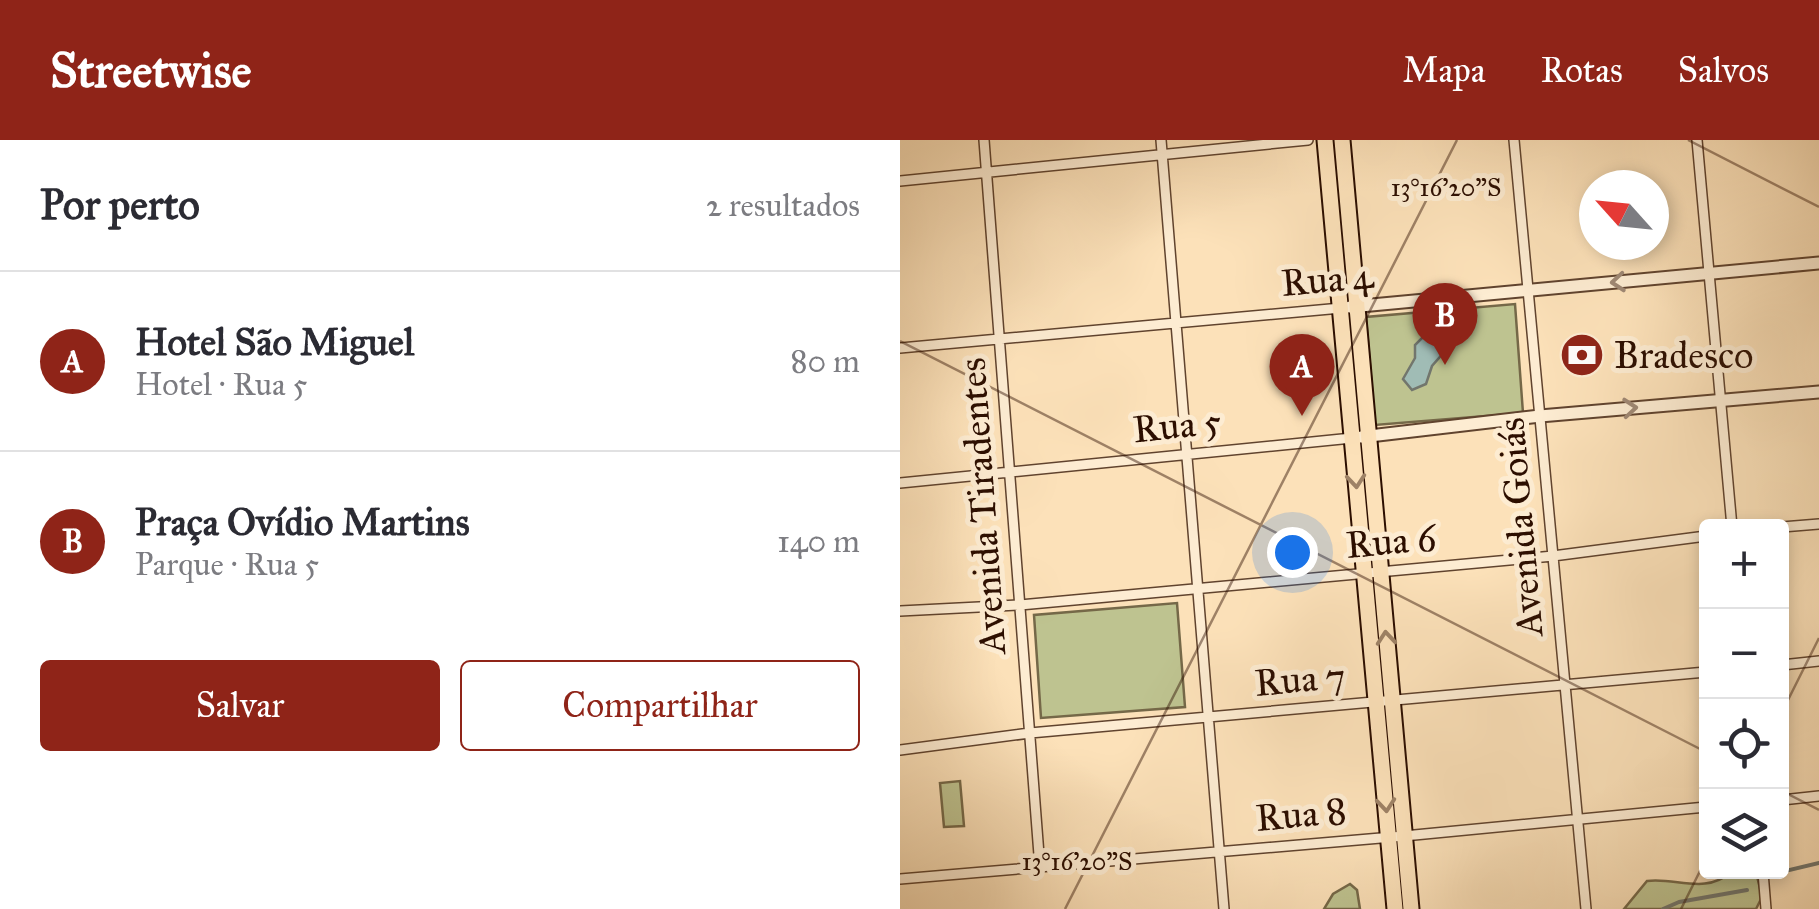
<!DOCTYPE html>
<html lang="pt">
<head>
<meta charset="utf-8">
<style>
  :root { --surface:#fff; --page:#f2f2f3; --text:#2b2b33; --muted:#7c7c81; --line:#e1e1e2; --accent:#8f2418 }
  body { margin:0; font-family:"IM FELL Great Primer",serif; background:var(--page); color:var(--text) }
  .controls { position:absolute; right:30px; bottom:30px; display:grid; overflow:hidden; border-radius:10px; box-shadow:0 5px 15px #0003 }
  .controls button { width:90px; height:90px; display:grid; place-items:center; padding:0; border:0; border-bottom:2px solid var(--line); background:var(--surface); color:var(--text); font:50px sans-serif }
  .compass { position:absolute; left:679px; top:30px; width:90px; height:90px; border-radius:50%; background:var(--surface); box-shadow:0 5px 15px #0003; rotate:297deg }
  .you { position:absolute; left:392px; top:412px; width:35px; height:35px; margin:-25px; border:8px solid #fff; border-radius:50%; background:#1a73e8; box-shadow:0 0 0 15px #1a73e833 }
  .badge { display:grid; place-items:center; width:65px; height:65px; border-radius:50%; background:var(--accent); color:#fff; font-size:32px; font-weight:700 }
  .pin { position:absolute; translate:-50% -82px; filter:drop-shadow(0 2px 5px #0008) }
  .pin::after { content:''; position:absolute; top:52px; width:35px; height:30px; background:inherit; clip-path:polygon(0 0,100% 0,50% 100%) }
  .list { margin:0; padding:0; list-style:none }
  h2 { display:flex; justify-content:space-between; align-items:center; height:130px; margin:0; padding:0 40px; font-size:42px }
  h2 small { font-size:32px; font-weight:400; color:var(--muted) }
  .list li { display:grid; grid-template-columns:65px 1fr auto; gap:30px; align-items:center; box-sizing:border-box; height:180px; padding:0 40px; border-top:2px solid var(--line) }
  .list b { display:block; font-size:38px; white-space:nowrap }
  .list p { margin:0; font-size:32px; white-space:nowrap; color:var(--muted) }
  .list em { font-size:32px; font-style:normal; color:var(--muted) }
  .actions { display:flex; gap:20px; padding:30px 40px }
  .actions a { flex:1; padding:22px 0; border:2px solid var(--accent); border-radius:10px; text-align:center; font-size:35px; color:var(--accent) }
  .actions .main { background:var(--accent); color:#fff }
  .icon { flex:none; width:55px; height:55px; fill:none; stroke:currentColor; stroke-width:2; stroke-linecap:round; stroke-linejoin:round }
  .map { position:relative; flex:none; width:919px; height:769px; overflow:hidden }
  header { display:flex; align-items:center; gap:60px; box-sizing:border-box; height:140px; padding:0 50px; background:var(--accent); color:#fff }
  header strong { font-size:48px }
  nav { display:flex; gap:55px; margin-inline-start:auto; font-size:35px }
  main { display:flex }
  aside { flex:1; background:var(--surface) }
  .map>svg:first-child { display:block }
  .green { fill:#bec390; stroke:#756848; stroke-width:2.5 }
  .water { fill:#a0bcb5; stroke:#72766d; stroke-width:2.5 }
  .lines { fill:none; stroke-linecap:round; stroke-linejoin:round }
  .stream { stroke:#72766d; stroke-width:4 }
  .minor-casing { stroke:#60432e; stroke-width:12 }
  .tertiary-casing { stroke:#60432e; stroke-width:15 }
  .primary-casing { stroke:#2c0e00; stroke-width:19 }
  .minor { stroke:#fdecd2; stroke-width:9 }
  .tertiary { stroke:#fdecd2; stroke-width:11 }
  .primary { stroke:#fce1b9; stroke-width:15 }
  .oneway { stroke:#9f8874 }
  .oneway2 { stroke:#9e8266 }
  .ticks { fill:none; stroke:#2c0e00; stroke-width:2.5; stroke-opacity:0.45 }
  .labels { text-anchor:middle; dominant-baseline:central; stroke-width:10; stroke-linejoin:round; paint-order:stroke }
  .street-label { font-size:38px; fill:#2c0e00; stroke:#fdecd2 }
  .poi-label { font-size:38px; fill:#2c0e00; stroke:#fdecd2; text-anchor:start }
  .ticks-label { font-size:25px; text-anchor:middle; fill:#2c0e00; stroke:#fdecd2; stroke-width:10; stroke-linejoin:round; paint-order:stroke }
</style>
</head>
<body>
<header>
<strong>Streetwise</strong>
<nav><a>Mapa</a><a>Rotas</a><a>Salvos</a></nav>
</header>
<main>
<aside>
<h2>Por perto<small>2 resultados</small></h2>
<ul class="list">
<li><span class="badge">A</span><div><b>Hotel São Miguel</b><p>Hotel · Rua 5</p></div><em>80 m</em></li>
<li><span class="badge">B</span><div><b>Praça Ovídio Martins</b><p>Parque · Rua 5</p></div><em>140 m</em></li>
</ul>
<div class="actions"><a class="main">Salvar</a><a>Compartilhar</a></div>
</aside>
<div class="map">
<svg width="919" height="769" viewBox="0 0 919 769">
  <rect width="100%" height="100%" fill="#fce1b9"/>
  <filter id="stains"><feTurbulence type="fractalNoise" baseFrequency=".002" numOctaves="4"/><feColorMatrix values="0 0 0 0 .2 0 0 0 0 .09 0 0 0 0 .02 0 0 0 .5 -.17"/></filter>
  <radialGradient id="worn" r=".72"><stop offset=".6" stop-color="#630" stop-opacity="0"/><stop offset="1" stop-color="#630" stop-opacity=".3"/></radialGradient>
  <path class="green" d="M 615,164 L 623,273 L 475,285 L 466,177 Z
    M 277,463 L 285,567 L 141,578 L 134,475 Z
    M 60,641 L 64,686 L 44,687 L 40,643 Z
    M 831,732 L 856,732 L 862,757 L 856,769 L 724,769 L 747,741 C 776,737 805,755 831,732 Z
    M 450,744 L 457,750 L 460,769 L 424,769 L 433,754 Z"/>
  <path class="water" d="M 537,197 L 545,211 L 532,226 L 526,244 L 512,250 L 503,239 L 515,218 L 515,205 L 522,198 Z"/>
  <g class="lines">
    <path class="stream" d="M 877,733 L 919,723
      M 763,769 L 779,762 L 847,750"/>
    <g class="minor-casing">
      <path id="minor" d="M 84,0 L 140,728
        M 261,0 L 324,769
        M 614,0 L 686,769
        M 797,0 L 832,387
        M 0,41 L 408,0
        M 0,208 L 441,168
        M 0,343 L 452,298
        M 882,387 L 919,384
        M 0,471 L 120,465 L 653,416 L 806,396
        M 882,525 L 919,521
        M 0,610 L 130,593 L 806,532
        M 882,660 L 919,656
        M 863,732 L 866,769
        M 0,739 L 504,696 L 806,667"/>
    </g>
    <g class="tertiary-casing">
      <path id="tertiary" d="M 450,167 L 919,123
        M 461,297 L 640,276 L 919,252"/>
    </g>
    <g class="primary-casing">
      <path id="primary" d="M 425,0 L 495,769
        M 442,0 L 511,769"/>
    </g>
    <use href="#minor" class="minor"/>
    <use href="#tertiary" class="tertiary"/>
    <use href="#primary" class="primary"/>
  </g>
  <defs><path id="oneway-chevron" d="M-2-3.5L2.5 0L-2 3.5" fill="none" stroke-width="1.6" stroke-linecap="round" stroke-linejoin="round" transform="scale(2.5)"/></defs>
  <g class="oneway">
    <use href="#oneway-chevron" transform="translate(718 142) rotate(175)"/>
    <use href="#oneway-chevron" transform="translate(730 268) rotate(-5)"/>
  </g>
  <g class="oneway2">
    <use href="#oneway-chevron" transform="translate(456 341) rotate(85)"/>
    <use href="#oneway-chevron" transform="translate(486 498) rotate(-95)"/>
    <use href="#oneway-chevron" transform="translate(486 665) rotate(85)"/>
  </g>
  <path class="ticks" d="M 788,0 L 919,67M 0,201 L 806,612M 882,572 L 919,498M 882,651 L 919,670M 165,769 L 557,0M 781,769 L 806,719"/>
  <defs>
    <g id="bank-disc" transform="scale(2.25)"><circle r="9.5" fill="#8f2418" stroke="#fdecd2"/><path d="M-6-4H6V4H-6ZM0-2.3a2.3 2.3 0 1 0 0 4.6a2.3 2.3 0 1 0 0-4.6Z" fill="#fff"/></g>
  </defs>
  <g fill-rule="evenodd">
    <use href="#bank-disc" x="682" y="215"/>
  </g>
  <g class="labels">
    <g class="street-label">
      <text transform="translate(427 139) rotate(-5)">Rua 4</text>
      <text transform="translate(277 285) rotate(-6)">Rua 5</text>
      <text transform="translate(82 366) rotate(-94)">Avenida Tiradentes</text>
      <text transform="translate(620 387) rotate(-95)">Avenida Goiás</text>
      <text transform="translate(491 401) rotate(-5)">Rua 6</text>
      <text transform="translate(400 539) rotate(-5)">Rua 7</text>
      <text transform="translate(401 674) rotate(-5)">Rua 8</text>
    </g>
    <g class="poi-label">
      <text x="714" y="215">Bradesco</text>
    </g>
  </g>
  <g class="ticks-label">
    <text x="546" y="56">13°16'20"S</text>
    <text x="177" y="730">13°16'20"S</text>
  </g>
  <rect width="100%" height="100%" filter="url(#stains)"/>
  <rect width="100%" height="100%" fill="url(#worn)"/>
</svg>
<div class="controls">
<button>+</button>
<button>−</button>
<button><svg class="icon" aria-label="locate" viewBox="0 0 24 24"><circle cx="12" cy="12" r="6"/><path d="M12 2v4M12 18v4M2 12h4M18 12h4"/></svg></button>
<button><svg class="icon" aria-label="layers" viewBox="0 0 24 24"><path d="M12 4l9 5-9 5-9-5zM3 14l9 5 9-5"/></svg></button>
</div>
<svg class="compass" viewBox="-18 -18 36 36"><path d="M0-13l5 13h-10z" fill="#e53935"/><path d="M0 13l5-13h-10z" fill="#7c7c81"/></svg>
<div class="you"></div>
<div class="pin badge" style="left:402px;top:276px">A</div>
<div class="pin badge" style="left:545px;top:225px">B</div>
</div>
</main>
</body>
</html>
